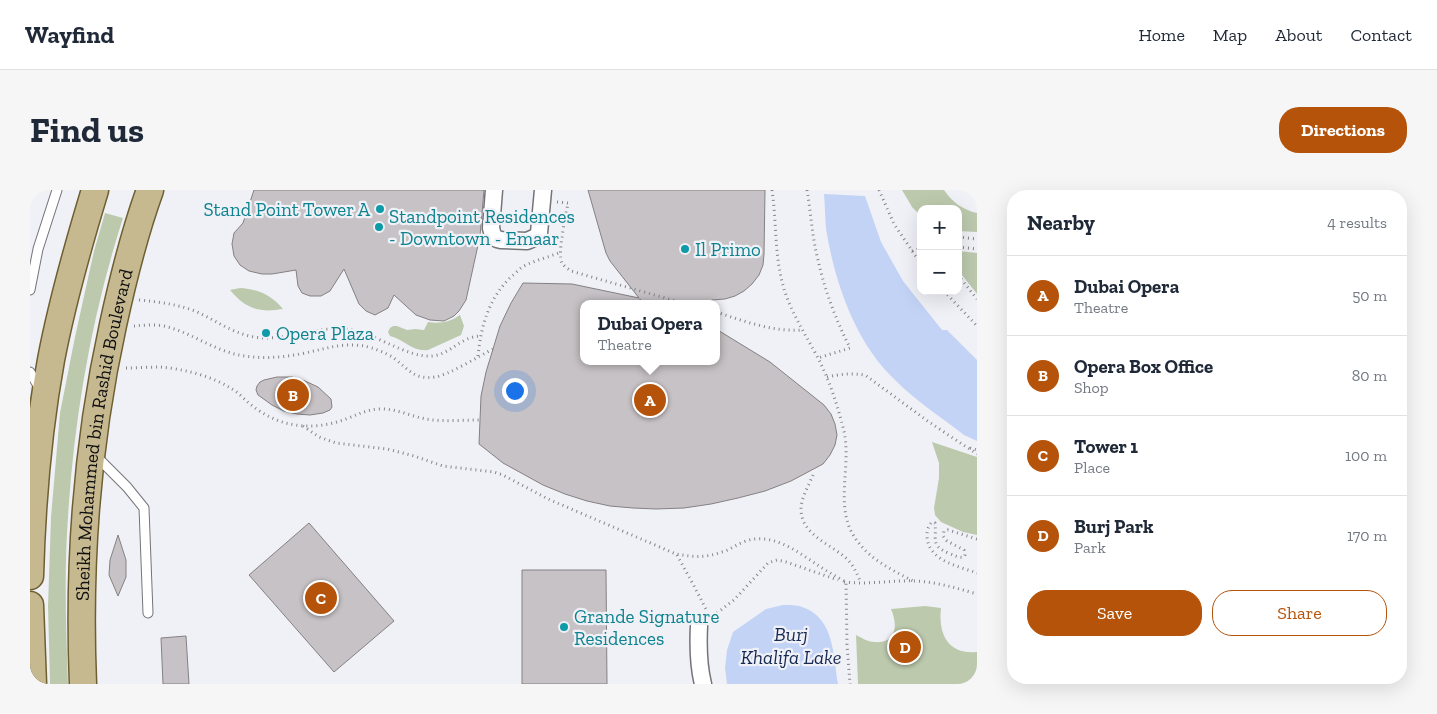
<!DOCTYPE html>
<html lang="en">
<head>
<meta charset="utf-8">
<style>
  :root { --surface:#fff; --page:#f6f6f7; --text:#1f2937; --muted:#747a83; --line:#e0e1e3; --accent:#b45309 }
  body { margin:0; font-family:"Zilla Slab",serif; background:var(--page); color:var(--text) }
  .controls { position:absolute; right:15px; top:15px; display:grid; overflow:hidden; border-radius:10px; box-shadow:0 5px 20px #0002 }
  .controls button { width:45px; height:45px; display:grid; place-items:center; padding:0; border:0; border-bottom:1px solid var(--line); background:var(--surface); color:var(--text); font:25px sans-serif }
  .you { position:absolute; left:484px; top:200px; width:18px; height:18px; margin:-12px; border:4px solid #fff; border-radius:50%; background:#1a73e8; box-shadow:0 0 0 8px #1a73e833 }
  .badge { display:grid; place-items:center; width:32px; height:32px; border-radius:50%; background:var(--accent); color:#fff; font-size:16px; font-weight:700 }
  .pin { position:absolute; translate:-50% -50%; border:2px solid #fff; box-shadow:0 1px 5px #0006 }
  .popup { position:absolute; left:550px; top:110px; width:140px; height:65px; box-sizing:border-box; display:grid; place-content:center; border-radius:10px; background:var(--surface); filter:drop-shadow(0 1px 4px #0005); font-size:16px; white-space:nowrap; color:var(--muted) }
  .popup b { font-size:19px; color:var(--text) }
  .popup::after { content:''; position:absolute; left:50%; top:100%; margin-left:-10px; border:10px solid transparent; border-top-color:var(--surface) }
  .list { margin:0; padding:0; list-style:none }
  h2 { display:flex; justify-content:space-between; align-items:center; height:65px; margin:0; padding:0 20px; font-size:21px }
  h2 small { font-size:16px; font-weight:400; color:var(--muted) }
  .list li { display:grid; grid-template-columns:32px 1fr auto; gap:15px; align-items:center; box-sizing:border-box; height:80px; padding:0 20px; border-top:1px solid var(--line) }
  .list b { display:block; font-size:19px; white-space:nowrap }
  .list p { margin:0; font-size:16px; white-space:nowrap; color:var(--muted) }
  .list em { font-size:16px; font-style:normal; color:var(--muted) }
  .actions { display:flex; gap:10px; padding:15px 20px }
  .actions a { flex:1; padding:11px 0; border:1px solid var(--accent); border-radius:20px; text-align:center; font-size:18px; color:var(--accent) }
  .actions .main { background:var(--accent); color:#fff }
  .map { position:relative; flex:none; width:947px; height:494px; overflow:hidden; border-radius:20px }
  header { display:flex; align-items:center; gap:30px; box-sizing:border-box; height:70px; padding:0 25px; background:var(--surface); border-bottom:1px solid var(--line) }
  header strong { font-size:24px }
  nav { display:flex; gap:28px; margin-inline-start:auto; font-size:18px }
  .intro { display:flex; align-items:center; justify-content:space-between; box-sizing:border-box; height:120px; padding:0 30px }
  h1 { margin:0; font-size:35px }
  .button { padding:12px 22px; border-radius:20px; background:var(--accent); color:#fff; font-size:18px; font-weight:700 }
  main { display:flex; gap:30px; padding:0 30px }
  aside { flex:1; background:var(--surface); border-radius:20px; box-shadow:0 5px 20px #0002 }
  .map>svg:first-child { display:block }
  .green { fill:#bcc9ad }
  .water { fill:#c2d3f5 }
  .building { fill:#c7c2c5; stroke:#858082 }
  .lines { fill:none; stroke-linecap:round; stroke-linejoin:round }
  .lane-casing { stroke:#747479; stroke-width:11 }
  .street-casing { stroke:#747479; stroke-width:19 }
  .primary-casing { stroke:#6e5f32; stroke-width:29 }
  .path { stroke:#858589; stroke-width:3; stroke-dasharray:1 4; stroke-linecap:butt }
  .lane { stroke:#fff; stroke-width:9 }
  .street { stroke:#fff; stroke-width:16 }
  .primary { stroke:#c7b98f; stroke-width:26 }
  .culture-dot { fill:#0f9aa8; stroke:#f0f1f7; stroke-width:2 }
  .labels { text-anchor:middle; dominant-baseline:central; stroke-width:4.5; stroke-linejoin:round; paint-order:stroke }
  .culture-label { font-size:19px; fill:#0d838f; stroke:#f0f1f7; text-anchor:start }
  .street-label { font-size:19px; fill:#0e0e10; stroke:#f0f1f7 }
  .water-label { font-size:20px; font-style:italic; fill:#172a54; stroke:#f0f1f7 }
</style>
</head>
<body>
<header>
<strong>Wayfind</strong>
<nav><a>Home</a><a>Map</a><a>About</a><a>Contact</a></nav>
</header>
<div class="intro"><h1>Find us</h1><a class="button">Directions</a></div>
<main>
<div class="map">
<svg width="947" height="494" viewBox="0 0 947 494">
  <rect width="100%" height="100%" fill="#f0f1f7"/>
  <path class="green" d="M 872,0 L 914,0 C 922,12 933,20 947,23 L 947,42 L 928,41 L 928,19 L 891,19 L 891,26 L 882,17 Z
    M 75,23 L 93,28 C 62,124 44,227 38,327 C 34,382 36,438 38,494 L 20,494 L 18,416 L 21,327 L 30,223 L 45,147 L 64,61 Z
    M 928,61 L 947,63 L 947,104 L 928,80 Z
    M 210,98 C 228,99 241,105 253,119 C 229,123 216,119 200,100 Z
    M 430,125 L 434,136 L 431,145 L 398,160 C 382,162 374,149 360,146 L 358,142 L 360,138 L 363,136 L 367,136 L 377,140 L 385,139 L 394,140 L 398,132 C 411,134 420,132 430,125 Z
    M 902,252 L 947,267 L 947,345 L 933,342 L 911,332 L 905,325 L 904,318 L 909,288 L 909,273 Z
    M 895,416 L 911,418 C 908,444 918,465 947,462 L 947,494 L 828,494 L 826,445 C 832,448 838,452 844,452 C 867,454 868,435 861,419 Z"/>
  <path class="water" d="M 794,4 L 835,6 L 851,52 L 873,91 L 912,140 L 917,140 L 947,170 L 947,251 L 934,245 C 911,227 886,211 865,190 C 825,152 805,93 796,39 C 795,27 795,16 794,4 Z
    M 753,415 C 759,415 767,415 772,417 C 805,428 803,466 808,494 L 697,494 L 695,478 L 697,460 L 703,442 L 736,419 Z"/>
  <path class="building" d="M 224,0 L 454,0 L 450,46 L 436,110 L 429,121 L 424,126 L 414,131 L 400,130 L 386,125 L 364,105 L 358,118 L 345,125 L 336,121 L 329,114 L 314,79 L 300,101 L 291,106 L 280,106 L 272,103 L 268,96 L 266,80 L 242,84 L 232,84 L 219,81 L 210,75 L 204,66 L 202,54 L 204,43 L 213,33 Z
    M 558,0 L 735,0 L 734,64 L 733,75 L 729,85 L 722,94 L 714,101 L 705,106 L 695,109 L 682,110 L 681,114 L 614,114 L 610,109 L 609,114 L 554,114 L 554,171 L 686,171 L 686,139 L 740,172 L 794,215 L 801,224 L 805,234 L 807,245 L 805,255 L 800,265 L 793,274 L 761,291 L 735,301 L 708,308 L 681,314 L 654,318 L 626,319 L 603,318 L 580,316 L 557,311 L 535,304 L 513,295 L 473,273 L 449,254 L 451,206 L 456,182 L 470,136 L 481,113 L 493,93 L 542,94 L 609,108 L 580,71 L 576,63 Z
    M 247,187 L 262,187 L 275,191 L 288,197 L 301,209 L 302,217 L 300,220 L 293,223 L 280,225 L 267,224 L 254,221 L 242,215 L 228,205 L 226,200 L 227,196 L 230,192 L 234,190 Z
    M 279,333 L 364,431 L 304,482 L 219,385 Z
    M 88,345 L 96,370 L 96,387 L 88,406 L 79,385 L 80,370 Z
    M 492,380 L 576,380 L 577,494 L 492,494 Z
    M 156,446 L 159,494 L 133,494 L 131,448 Z"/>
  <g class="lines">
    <g class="lane-casing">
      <path id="lane" d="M 0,100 L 8,59 L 27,0
        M 0,182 L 10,199
        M 65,265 L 97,297 L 114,318 L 118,423"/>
    </g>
    <g class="street-casing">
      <path id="street" d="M 464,0 L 461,38 L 463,46 L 467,49 L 471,50 L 497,51 L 506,47 L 509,43 L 513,0
        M 669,436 C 668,456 668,474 673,494"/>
    </g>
    <g class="primary-casing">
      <g id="primary">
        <path d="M 0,386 C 2,314 8,241 21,170 C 32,112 48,56 65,0"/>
        <path d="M 0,415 L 3,494"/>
        <path id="s1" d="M 53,494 C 48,374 57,253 83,135 C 93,89 104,44 120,0"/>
      </g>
    </g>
    <path class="path" d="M 742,0 C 747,34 744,69 755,102 C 763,126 777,147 789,170 C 800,192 808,217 814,241 C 821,274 807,309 820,339 C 833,366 858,378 883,391
      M 777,0 C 781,23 782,47 788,70 C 795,101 806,130 820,158 L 788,168
      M 849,0 L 864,34 L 891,74
      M 527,12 L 538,13 C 536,25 527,64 532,73 C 534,76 538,79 541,81 L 656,114
      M 928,47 L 947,49
      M 928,57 L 947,59
      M 882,61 L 891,58
      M 928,85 L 947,109
      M 914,101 L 947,136
      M 109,110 C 129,112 146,114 165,121 C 185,130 202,143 224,147 C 255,152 285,136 315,139 C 343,141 376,168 402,166 C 421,164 430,147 450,146
      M 686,122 C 714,131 742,142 772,140
      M 104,136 C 115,135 128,134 138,137 C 163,144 184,160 209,165 C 229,169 250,168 270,164 C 292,160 311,152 334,156 C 344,158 357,163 365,169 C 379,180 385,190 405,187 C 419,185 449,166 463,159
      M 448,166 C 451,136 459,107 482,86 C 486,83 490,78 494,76 C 506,70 519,67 531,62
      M 96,178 C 107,178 119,177 130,177 C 154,179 182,186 202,199 C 209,203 214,209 220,214 C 231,223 245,231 260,234 C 278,238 298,236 316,229 C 327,225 336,220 348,219 C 365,218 380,226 396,229 C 413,232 432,230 449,230
      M 797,187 C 811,184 821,183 835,185 L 899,232 L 947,264
      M 273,236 L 289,247 L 306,253 L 357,259 L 384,266 L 413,276 L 464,282 L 473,285 L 518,309 L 646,364 C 662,367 676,368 692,362 C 700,360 707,354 716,351 C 743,342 768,362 789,376 C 798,382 807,387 816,392 L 817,454 L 820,494
      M 940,258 L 947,260
      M 783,285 C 779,295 771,308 771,319 C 771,345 801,354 817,369 C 824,376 827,384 831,393
      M 947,349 L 918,340 L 914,341 L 913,346 L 917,351 L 934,360 L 935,365 L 934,367 C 928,368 924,365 918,363 C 900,355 907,349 905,333 L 902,332 C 898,336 897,341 897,346 C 898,371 928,376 947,383
      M 647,365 L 664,396 L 677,421
      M 814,392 C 838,395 862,390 885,391 C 907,392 926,398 947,404
      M 683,426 L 704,410 L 738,373 L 747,370 L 756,372 L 808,390"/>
    <use href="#lane" class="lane"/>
    <use href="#street" class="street"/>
    <use href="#primary" class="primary"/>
  </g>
  <g class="culture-dot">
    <circle cx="350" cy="19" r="5"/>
    <circle cx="349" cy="37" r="5"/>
    <circle cx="655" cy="59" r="5"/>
    <circle cx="236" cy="143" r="5"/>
    <circle cx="534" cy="437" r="5"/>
  </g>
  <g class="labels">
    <g class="culture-label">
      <text x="340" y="19" text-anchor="end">Stand Point Tower A</text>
      <text x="359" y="26">Standpoint Residences<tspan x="359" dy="22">- Downtown - Emaar</tspan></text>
      <text x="665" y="59">Il Primo</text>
      <text x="246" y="143">Opera Plaza</text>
      <text x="544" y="426">Grande Signature<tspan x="544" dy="22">Residences</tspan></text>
    </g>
    <g class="street-label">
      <text stroke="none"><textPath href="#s1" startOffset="251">Sheikh Mohammed bin Rashid Boulevard</textPath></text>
    </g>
    <g class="water-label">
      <text x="761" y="444">Burj<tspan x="761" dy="23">Khalifa Lake</tspan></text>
    </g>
  </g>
</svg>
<div class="controls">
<button>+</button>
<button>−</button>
</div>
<div class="you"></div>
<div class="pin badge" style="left:620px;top:210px">A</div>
<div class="popup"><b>Dubai Opera</b>Theatre</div>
<div class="pin badge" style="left:263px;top:205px">B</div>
<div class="pin badge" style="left:291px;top:408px">C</div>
<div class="pin badge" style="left:875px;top:457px">D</div>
</div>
<aside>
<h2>Nearby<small>4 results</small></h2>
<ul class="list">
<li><span class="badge">A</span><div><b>Dubai Opera</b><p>Theatre</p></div><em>50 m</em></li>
<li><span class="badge">B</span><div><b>Opera Box Office</b><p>Shop</p></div><em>80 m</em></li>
<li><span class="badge">C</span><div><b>Tower 1</b><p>Place</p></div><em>100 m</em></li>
<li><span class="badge">D</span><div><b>Burj Park</b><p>Park</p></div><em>170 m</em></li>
</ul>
<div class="actions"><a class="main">Save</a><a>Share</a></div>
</aside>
</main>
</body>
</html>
